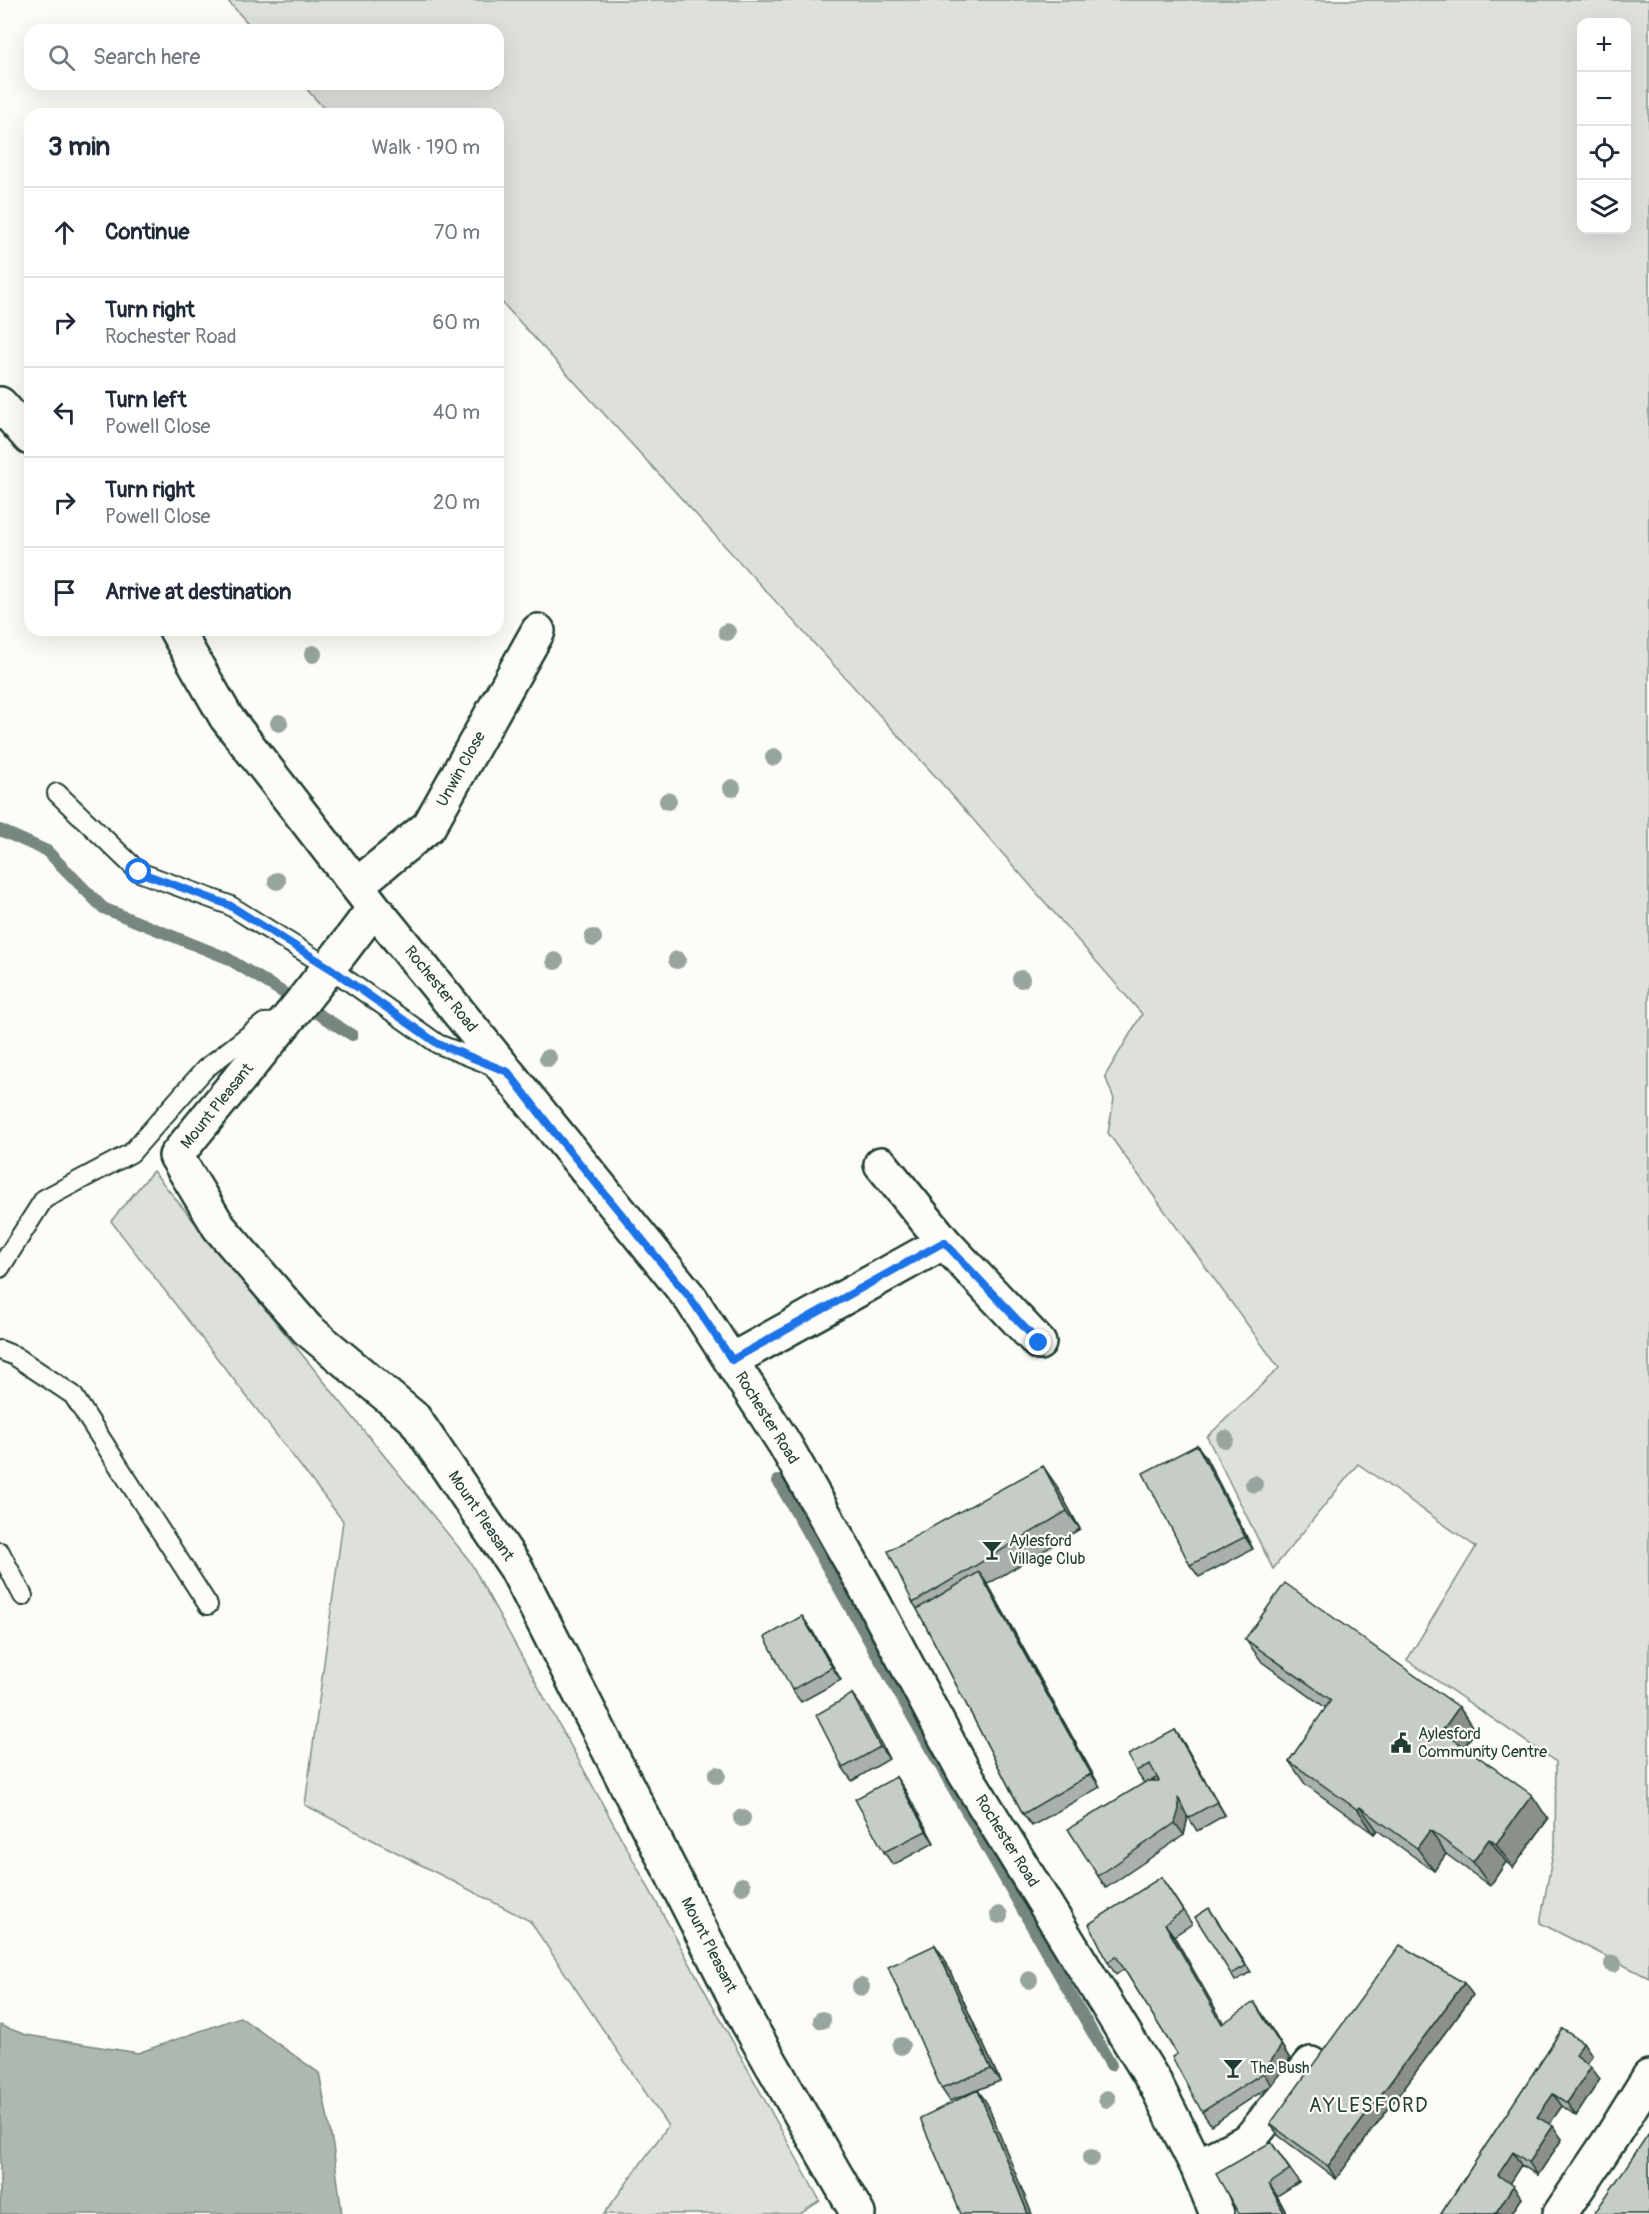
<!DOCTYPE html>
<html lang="en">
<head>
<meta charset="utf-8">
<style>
  :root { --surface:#fff; --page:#f2f2f3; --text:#1f2937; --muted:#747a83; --line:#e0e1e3 }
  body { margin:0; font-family:Pangolin,sans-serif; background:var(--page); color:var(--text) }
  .controls { position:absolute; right:18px; top:18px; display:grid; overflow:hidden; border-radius:12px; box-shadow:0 6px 24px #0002 }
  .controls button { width:54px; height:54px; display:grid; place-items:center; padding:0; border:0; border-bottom:2px solid var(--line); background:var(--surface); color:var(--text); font:30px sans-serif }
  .stop { position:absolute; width:18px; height:18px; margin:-14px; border:4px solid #1a73e8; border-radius:50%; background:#fff }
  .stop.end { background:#1a73e8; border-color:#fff; box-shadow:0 2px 6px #0008 }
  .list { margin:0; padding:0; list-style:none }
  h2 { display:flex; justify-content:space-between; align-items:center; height:78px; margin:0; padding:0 24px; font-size:26px }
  h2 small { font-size:20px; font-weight:400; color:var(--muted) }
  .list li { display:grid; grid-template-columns:39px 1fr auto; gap:18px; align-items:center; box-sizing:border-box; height:90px; padding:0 24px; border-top:2px solid var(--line) }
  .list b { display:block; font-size:22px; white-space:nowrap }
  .list p { margin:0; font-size:20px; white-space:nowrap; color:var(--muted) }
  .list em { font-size:20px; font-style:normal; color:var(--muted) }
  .icon { flex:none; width:33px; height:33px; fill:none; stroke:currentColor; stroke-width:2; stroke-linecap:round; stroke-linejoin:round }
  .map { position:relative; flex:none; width:1649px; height:2214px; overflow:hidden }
  .search { position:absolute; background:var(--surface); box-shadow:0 6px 24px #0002; left:24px; top:24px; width:480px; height:66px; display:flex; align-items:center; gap:15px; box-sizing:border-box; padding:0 21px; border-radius:18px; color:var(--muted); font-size:22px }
  .panel { position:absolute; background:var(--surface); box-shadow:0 6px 24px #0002; left:24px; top:108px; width:480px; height:528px; border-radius:18px }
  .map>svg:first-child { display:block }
  .green { fill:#dde0db; stroke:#7e8e88; stroke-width:1.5; fill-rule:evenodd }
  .water { fill:#aeb8b1; stroke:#75877f; stroke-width:1.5 }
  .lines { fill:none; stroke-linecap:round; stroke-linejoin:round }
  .stream { stroke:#75877f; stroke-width:12 }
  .lane-casing { stroke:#1f3d34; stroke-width:22 }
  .street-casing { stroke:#1f3d34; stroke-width:38 }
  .lane { stroke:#fdfcf7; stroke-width:18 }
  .street { stroke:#fdfcf7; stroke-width:33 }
  .tree { fill:#98a59e }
  .wall { fill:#aab0ab; stroke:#1f3d34; stroke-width:1.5; fill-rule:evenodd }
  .shaded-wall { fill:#8b908b; stroke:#1f3d34; stroke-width:1.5 }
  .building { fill:#c6cdc7; stroke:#1f3d34; stroke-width:1.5 }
  .route { stroke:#1a73e8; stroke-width:8 }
  .labels { text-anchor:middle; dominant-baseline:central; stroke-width:4.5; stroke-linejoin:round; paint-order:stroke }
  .street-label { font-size:16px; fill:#1f3d34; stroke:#fdfcf7 }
  .poi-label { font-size:16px; fill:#1f3d34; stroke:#fdfcf7; text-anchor:start }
  .quarter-label { font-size:20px; letter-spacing:1.5px; fill:#1f3d34; stroke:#fdfcf7 }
</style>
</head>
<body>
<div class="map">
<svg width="1649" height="2214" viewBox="0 0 1649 2214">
  <rect width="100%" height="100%" fill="#fdfcf7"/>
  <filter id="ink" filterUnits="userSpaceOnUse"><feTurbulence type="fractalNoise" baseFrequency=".0167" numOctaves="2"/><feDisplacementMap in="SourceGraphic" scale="12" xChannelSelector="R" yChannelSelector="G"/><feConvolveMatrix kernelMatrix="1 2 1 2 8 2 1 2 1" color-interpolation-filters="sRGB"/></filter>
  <g filter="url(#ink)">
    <path class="green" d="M 227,0 L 1649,0 L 1649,1978 L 1540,1923 L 1555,1843 L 1556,1762 L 1407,1660 L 1476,1547 L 1358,1464 L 1273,1569 L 1207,1437 L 1279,1368 L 1108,1133 L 1114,1099 L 1105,1076 L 1142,1014 L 937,778 L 498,298 L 498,114 L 329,114 L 302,84 L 498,84 L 498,30 L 254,30 ZM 1582,22 L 1626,22 L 1626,230 L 1582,230 Z
      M 153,1171 L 469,1560 L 820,2201 L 800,2214 L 604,2214 L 668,2126 L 530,1921 L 305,1805 L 343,1521 L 111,1221 Z"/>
    <path class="water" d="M 240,2017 L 319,2073 L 333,2146 L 342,2214 L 0,2214 L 0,2025 L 26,2035 L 138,2053 Z"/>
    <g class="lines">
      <path class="stream" d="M 0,830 L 47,851 L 103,908 L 227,958 L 352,1035
        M 778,1481 L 1111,2065"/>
      <g class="lane-casing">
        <path id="lane" d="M 57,793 L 139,872 L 229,905 L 330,968 L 438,1044 L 496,1067
          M 0,1268 L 44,1199 L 131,1153 L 205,1069 L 264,1023 L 284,1022
          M 0,1350 L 15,1356 L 73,1395 L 208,1605
          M 0,1552 L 23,1596"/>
      </g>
      <g class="street-casing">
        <path id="street" d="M 0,404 L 30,438
          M 176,630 L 226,717 L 374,908 L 691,1299 L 784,1443 L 863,1583 L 964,1772 L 1155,2083 L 1197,2166 L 1217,2214
          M 357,885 L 429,826 L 538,631
          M 374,908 C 312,993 242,1074 176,1156 L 219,1227 L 307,1329 L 414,1418 L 516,1568 L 748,2023 L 858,2214
          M 881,1164 L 944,1242
          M 732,1360 L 944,1242 L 1039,1343
          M 1197,2166 L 1249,2140 L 1311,2064
          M 1560,2214 L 1613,2135 L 1649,2077"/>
      </g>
      <use href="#lane" class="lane"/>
      <use href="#street" class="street"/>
    </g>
    <g class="tree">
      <circle cx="727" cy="632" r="9"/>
      <circle cx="313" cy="654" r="9"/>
      <circle cx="279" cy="723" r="9"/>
      <circle cx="774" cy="757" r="9"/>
      <circle cx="732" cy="788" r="9"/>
      <circle cx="668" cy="801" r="9"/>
      <circle cx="277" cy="881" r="9"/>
      <circle cx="593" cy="938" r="9"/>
      <circle cx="677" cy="960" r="9"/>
      <circle cx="555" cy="961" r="9"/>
      <circle cx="1021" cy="979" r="9"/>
      <circle cx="548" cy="1058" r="9"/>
      <circle cx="1225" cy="1439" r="9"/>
      <circle cx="1254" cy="1484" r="9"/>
      <circle cx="717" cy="1775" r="9"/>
      <circle cx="742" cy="1818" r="9"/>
      <circle cx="742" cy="1886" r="9"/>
      <circle cx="999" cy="1915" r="9"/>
      <circle cx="1613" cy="1964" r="9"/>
      <circle cx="1029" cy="1980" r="9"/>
      <circle cx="861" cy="1987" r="9"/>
      <circle cx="822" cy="2020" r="9"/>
      <circle cx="901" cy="2046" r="9"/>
      <circle cx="1107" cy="2099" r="9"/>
      <circle cx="1091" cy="2158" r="9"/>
    </g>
    <path class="wall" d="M 1197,1445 L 1206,1458 L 1253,1549 L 1199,1577 L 1190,1565 Z
      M 1056,1485 L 1080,1529 L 988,1584 L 1100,1787 L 1032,1826 L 1023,1814 L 917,1609 L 913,1603 Z
      M 811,1629 L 841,1680 L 801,1702 L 792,1690 Z
      M 1245,1639 L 1459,1707 L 1475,1731 L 1465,1747 L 1548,1819 L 1513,1868 L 1506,1862 L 1490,1886 L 1446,1854 L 1434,1871 L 1377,1830 L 1374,1834 L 1305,1784 L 1289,1761 L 1326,1708 L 1262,1662 Z
      M 852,1694 L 861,1706 L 889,1759 L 852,1781 L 843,1768 Z
      M 1175,1730 L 1183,1742 L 1225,1815 L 1197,1831 L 1187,1815 L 1187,1821 L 1184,1835 L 1106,1888 L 1098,1876 L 1144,1783 L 1136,1771 ZM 1157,1778 L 1159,1781 L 1150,1781 Z
      M 896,1777 L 905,1790 L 934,1843 L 893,1865 L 884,1852 Z
      M 1161,1877 L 1192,1924 L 1174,1936 L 1223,2023 L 1263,2015 L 1290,2059 L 1272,2085 L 1211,2125 L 1202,2112 L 1177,2054 L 1124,1969 L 1116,1975 L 1108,1962 Z
      M 1209,1908 L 1251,1972 L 1235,1981 L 1231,1974 Z
      M 935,1945 L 944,1958 L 1000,2081 L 950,2101 L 941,2088 Z
      M 1473,1995 L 1336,2179 L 1279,2136 L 1270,2124 Z
      M 1562,2029 L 1592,2055 L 1587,2064 L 1600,2079 L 1576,2116 L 1562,2106 L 1549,2124 L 1562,2139 L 1538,2175 L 1521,2165 L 1509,2183 L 1522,2198 L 1511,2214 L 1441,2214 Z
      M 1271,2142 L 1299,2182 L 1277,2196 L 1287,2214 L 1239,2214 Z"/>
    <path class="shaded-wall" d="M 1197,1445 L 1206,1458 L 1253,1549 L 1245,1537 Z
      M 1043,1466 L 1056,1485 L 1080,1529 L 1067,1511 Z
      M 979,1572 L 988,1585 L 1100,1787 L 1091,1774 Z
      M 802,1616 L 811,1629 L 841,1680 L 832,1667 Z
      M 852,1694 L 861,1706 L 889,1759 L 880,1747 Z
      M 1459,1707 L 1475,1731 L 1459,1755 L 1442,1731 Z
      M 1175,1730 L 1183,1742 L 1225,1815 L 1217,1802 Z
      M 896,1777 L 905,1790 L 934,1843 L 926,1831 Z
      M 1532,1795 L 1548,1819 L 1513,1868 L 1496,1844 Z
      M 1178,1797 L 1187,1810 L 1187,1821 L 1184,1835 L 1175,1823 Z
      M 1360,1807 L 1377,1830 L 1374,1834 L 1358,1810 Z
      M 1430,1830 L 1446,1854 L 1434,1871 L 1417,1848 Z
      M 1489,1839 L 1506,1862 L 1490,1886 L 1473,1862 Z
      M 1165,1924 L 1174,1936 L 1231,2036 L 1222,2024 Z
      M 935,1945 L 944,1958 L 1000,2081 L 991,2069 Z
      M 1464,1983 L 1473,1995 L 1336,2179 L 1328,2166 Z
      M 1254,2002 L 1263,2015 L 1290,2059 L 1272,2085 L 1263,2073 Z
      M 1583,2042 L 1592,2055 L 1585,2068 L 1576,2055 Z
      M 1591,2067 L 1600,2079 L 1576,2116 L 1567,2103 Z
      M 978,2090 L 987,2103 L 1032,2214 L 1028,2214 Z
      M 1553,2094 L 1562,2106 L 1546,2129 L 1537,2117 Z
      M 1553,2126 L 1562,2139 L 1538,2175 L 1529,2163 Z
      M 1513,2152 L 1521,2165 L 1507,2187 L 1498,2175 Z
      M 1269,2184 L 1277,2196 L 1287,2214 L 1284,2213 Z
      M 1513,2186 L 1522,2198 L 1511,2214 L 1495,2214 Z"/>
    <path class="building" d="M 1197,1445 L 1245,1537 L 1190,1565 L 1143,1473 Z
      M 1043,1466 L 1067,1511 L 913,1603 L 888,1551 Z
      M 979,1572 L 1091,1774 L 1023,1814 L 917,1609 Z
      M 1285,1583 L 1459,1707 L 1442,1731 L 1532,1795 L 1496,1844 L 1489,1839 L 1473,1862 L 1430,1830 L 1417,1848 L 1360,1807 L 1358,1810 L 1289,1761 L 1331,1700 L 1245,1639 Z
      M 802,1616 L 832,1667 L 792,1690 L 765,1637 Z
      M 852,1694 L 880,1747 L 843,1768 L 816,1715 Z
      M 1175,1730 L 1217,1802 L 1188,1818 L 1178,1797 L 1179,1809 L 1175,1823 L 1098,1876 L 1068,1829 L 1147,1781 L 1159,1781 L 1150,1764 L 1136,1771 L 1128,1755 Z
      M 896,1777 L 926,1831 L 884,1852 L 855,1799 Z
      M 1161,1877 L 1183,1911 L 1165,1924 L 1222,2024 L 1254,2002 L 1281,2046 L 1263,2073 L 1202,2112 L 1172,2057 L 1177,2054 L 1116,1956 L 1108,1962 L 1089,1924 Z
      M 1209,1908 L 1246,1966 L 1231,1974 L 1195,1917 Z
      M 935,1945 L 991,2069 L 941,2088 L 888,1967 Z
      M 1400,1945 L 1464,1983 L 1328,2166 L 1270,2124 Z
      M 1562,2029 L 1583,2042 L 1576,2055 L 1591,2067 L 1567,2103 L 1553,2094 L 1537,2117 L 1553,2126 L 1529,2163 L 1513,2152 L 1498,2175 L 1513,2186 L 1495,2214 L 1477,2214 L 1475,2213 L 1474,2214 L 1441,2214 Z
      M 978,2090 L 1028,2214 L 961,2214 L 920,2118 Z
      M 1649,2133 L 1649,2214 L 1594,2214 Z
      M 1271,2142 L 1290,2170 L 1269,2184 L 1284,2213 L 1239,2214 L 1216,2174 Z"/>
  </g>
  <g class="lines" filter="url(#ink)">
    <path class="route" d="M 139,872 L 229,905 L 330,968 L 438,1044 L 508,1072 L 554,1132 L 691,1299 L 732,1360 L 944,1242 L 1039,1343"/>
  </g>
  <defs>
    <g id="bar-bare" transform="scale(1.62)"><path d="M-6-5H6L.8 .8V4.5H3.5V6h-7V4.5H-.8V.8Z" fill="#1f3d34" stroke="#fdfcf7" stroke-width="2.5" paint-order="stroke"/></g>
    <g id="civic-bare" transform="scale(1.62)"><path d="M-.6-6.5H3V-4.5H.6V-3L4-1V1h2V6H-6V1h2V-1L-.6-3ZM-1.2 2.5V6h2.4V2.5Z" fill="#1f3d34" stroke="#fdfcf7" stroke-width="2.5" paint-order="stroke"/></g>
  </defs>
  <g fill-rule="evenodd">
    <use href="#bar-bare" x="992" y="1550"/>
    <use href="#civic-bare" x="1401" y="1743"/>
    <use href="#bar-bare" x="1233" y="2068"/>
  </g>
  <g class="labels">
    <g class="street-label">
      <text transform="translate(461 769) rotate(-61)">Unwin Close</text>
      <text transform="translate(441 989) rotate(51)">Rochester Road</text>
      <text transform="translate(217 1106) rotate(-51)">Mount Pleasant</text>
      <text transform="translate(767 1418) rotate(58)">Rochester Road</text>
      <text transform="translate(481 1516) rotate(56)">Mount Pleasant</text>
      <text transform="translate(1007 1841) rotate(58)">Rochester Road</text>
      <text transform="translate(709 1945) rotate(63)">Mount Pleasant</text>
    </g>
    <g class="poi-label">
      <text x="1009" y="1541">Aylesford<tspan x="1009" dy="18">Village Club</tspan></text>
      <text x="1418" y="1734">Aylesford<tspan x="1418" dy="18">Community Centre</tspan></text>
      <text x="1250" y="2068">The Bush</text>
    </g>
    <g class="quarter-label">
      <text x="1369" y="2105">AYLESFORD</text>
    </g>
  </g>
</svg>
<div class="controls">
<button>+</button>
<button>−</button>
<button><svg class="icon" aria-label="locate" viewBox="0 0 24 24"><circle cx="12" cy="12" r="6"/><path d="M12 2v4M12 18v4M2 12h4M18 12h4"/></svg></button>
<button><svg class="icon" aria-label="layers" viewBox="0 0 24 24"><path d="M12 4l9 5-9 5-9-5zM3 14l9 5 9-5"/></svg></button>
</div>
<div class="stop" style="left:139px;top:872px"></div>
<div class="stop end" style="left:1039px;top:1343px"></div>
<div class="search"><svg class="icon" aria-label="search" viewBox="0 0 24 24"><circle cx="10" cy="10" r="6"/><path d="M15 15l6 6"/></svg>Search here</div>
<section class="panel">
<h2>3 min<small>Walk · 190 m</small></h2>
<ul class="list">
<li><svg class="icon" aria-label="ahead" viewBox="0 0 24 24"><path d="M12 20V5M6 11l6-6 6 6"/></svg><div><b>Continue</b></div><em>70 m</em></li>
<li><svg class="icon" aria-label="right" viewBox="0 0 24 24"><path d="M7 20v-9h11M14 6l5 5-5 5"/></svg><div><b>Turn right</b><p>Rochester Road</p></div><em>60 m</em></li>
<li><svg class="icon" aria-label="left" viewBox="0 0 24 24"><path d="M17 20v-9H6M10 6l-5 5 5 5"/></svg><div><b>Turn left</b><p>Powell Close</p></div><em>40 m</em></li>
<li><svg class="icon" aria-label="right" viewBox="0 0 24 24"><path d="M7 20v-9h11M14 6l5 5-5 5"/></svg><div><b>Turn right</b><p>Powell Close</p></div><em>20 m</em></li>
<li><svg class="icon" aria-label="arrive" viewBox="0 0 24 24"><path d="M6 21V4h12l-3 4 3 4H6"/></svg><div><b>Arrive at destination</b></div></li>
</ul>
</section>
</div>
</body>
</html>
